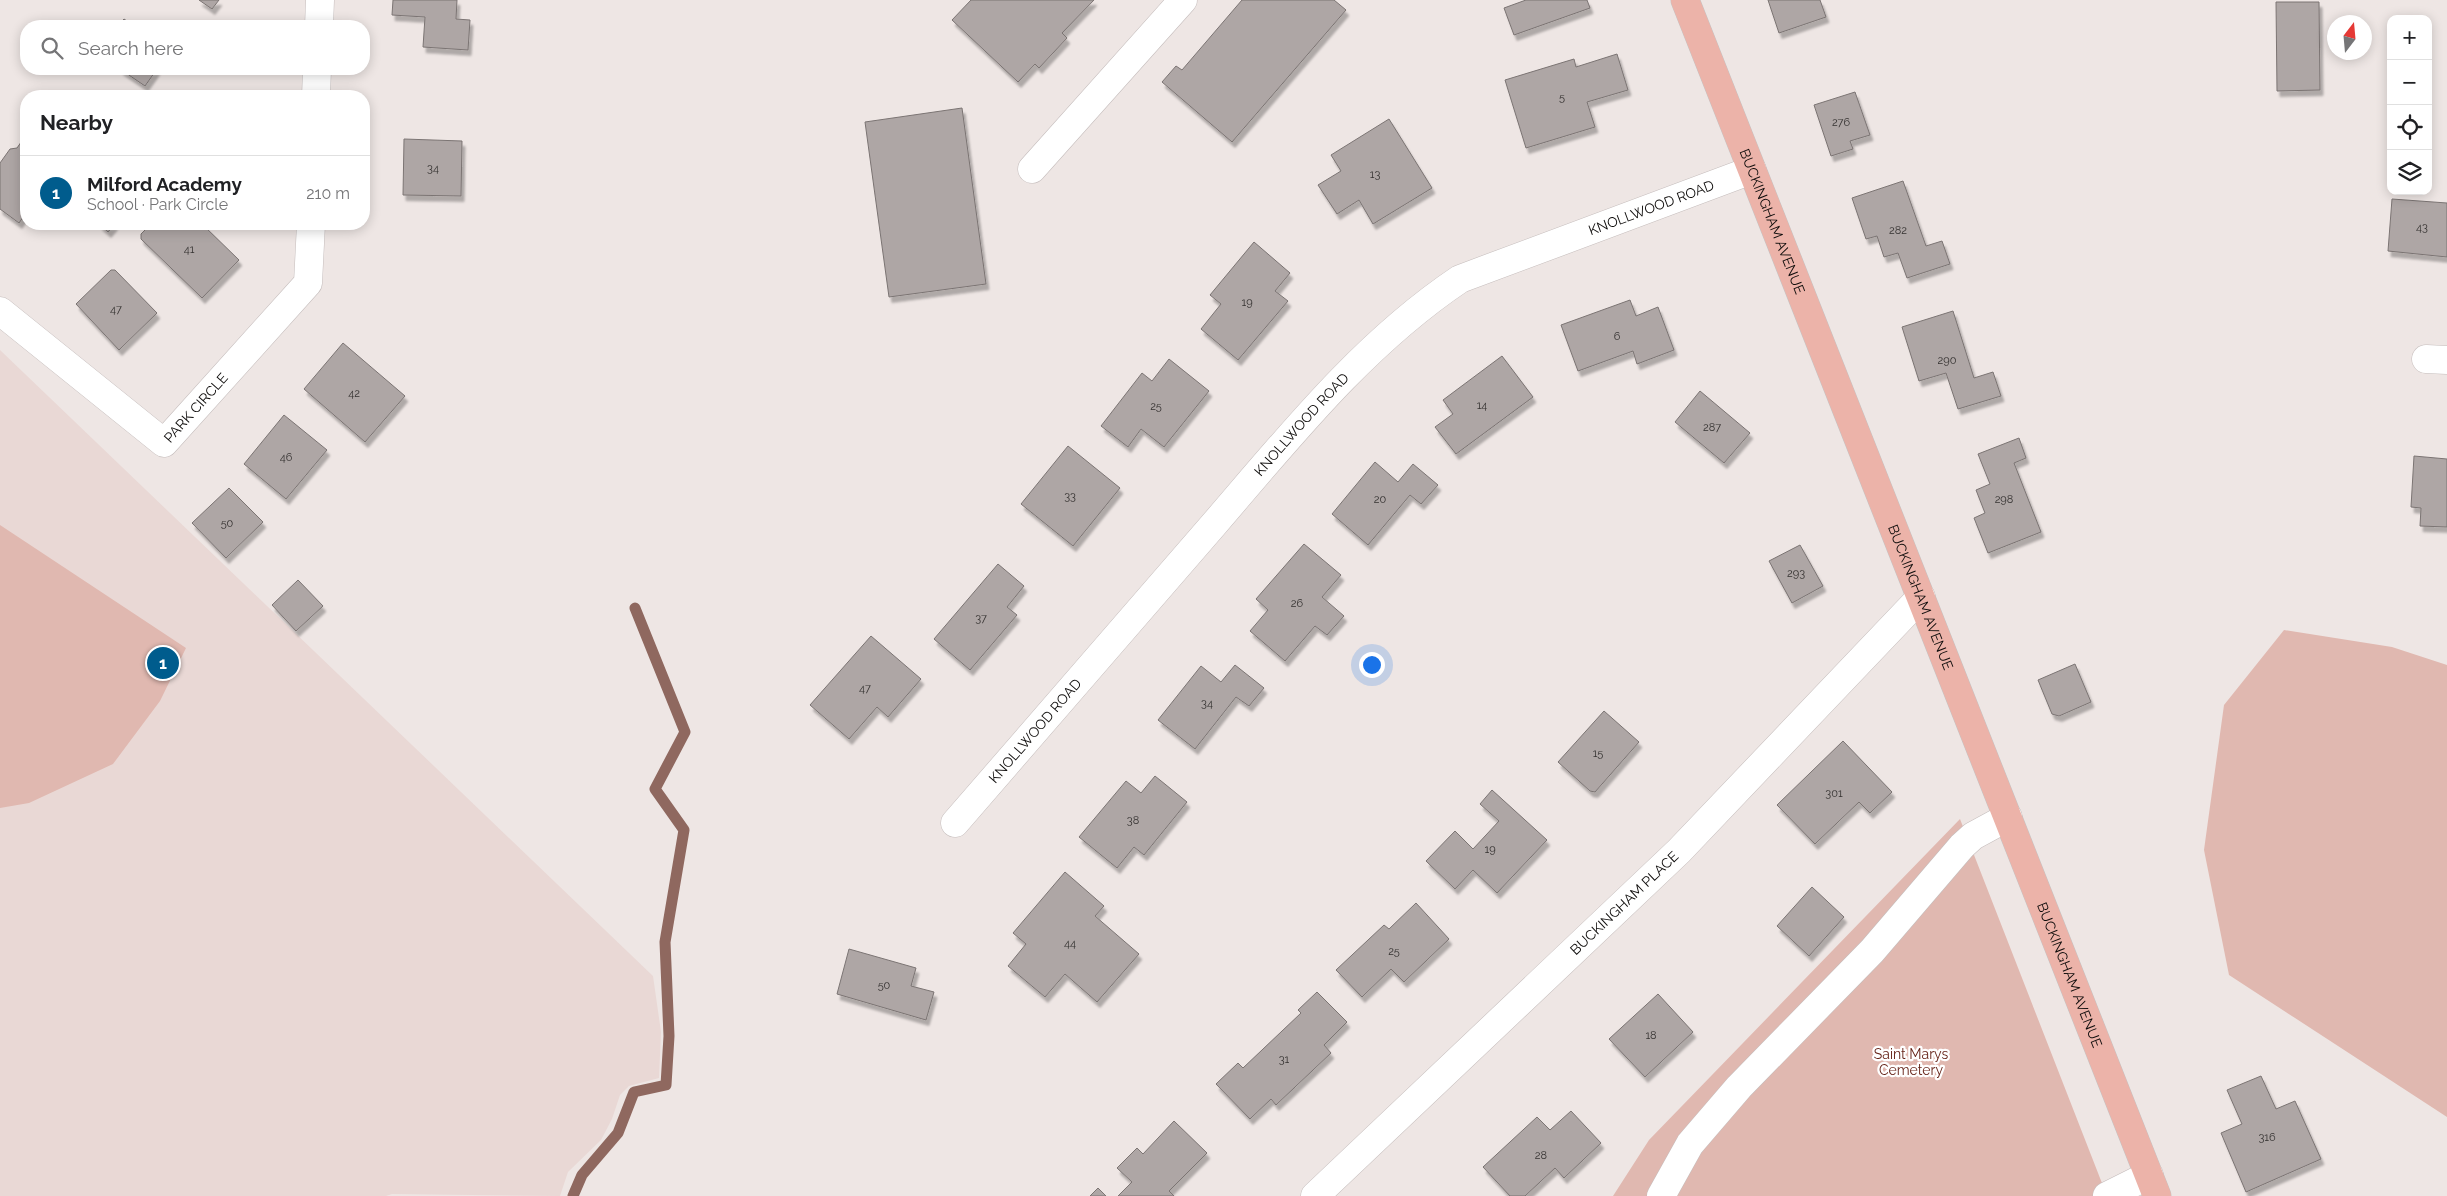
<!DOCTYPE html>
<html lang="en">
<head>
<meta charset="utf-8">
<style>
  :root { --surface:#fff; --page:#f2f2f2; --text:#202124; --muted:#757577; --line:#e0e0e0; --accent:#005c8d }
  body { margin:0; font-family:Raleway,sans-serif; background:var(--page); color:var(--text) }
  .controls { position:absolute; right:15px; top:15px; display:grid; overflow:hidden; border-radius:10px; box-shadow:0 2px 12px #0003 }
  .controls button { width:45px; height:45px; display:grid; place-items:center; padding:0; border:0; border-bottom:1px solid var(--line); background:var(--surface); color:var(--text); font:25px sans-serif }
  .compass { position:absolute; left:2327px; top:15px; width:45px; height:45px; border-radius:50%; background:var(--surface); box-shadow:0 2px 12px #0003; rotate:16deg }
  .you { position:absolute; left:1371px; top:664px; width:18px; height:18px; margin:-12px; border:4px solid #fff; border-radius:50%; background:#1a73e8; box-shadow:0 0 0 8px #1a73e833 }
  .badge { display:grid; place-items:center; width:32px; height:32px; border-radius:50%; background:var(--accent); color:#fff; font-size:16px; font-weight:700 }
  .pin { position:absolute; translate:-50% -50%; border:2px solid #fff; box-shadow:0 1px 5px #0006 }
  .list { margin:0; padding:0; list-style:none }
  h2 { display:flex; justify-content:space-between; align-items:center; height:65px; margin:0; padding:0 20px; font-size:21px }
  h2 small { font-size:16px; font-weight:400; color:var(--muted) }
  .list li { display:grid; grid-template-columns:32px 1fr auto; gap:15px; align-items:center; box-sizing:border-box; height:75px; padding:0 20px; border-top:1px solid var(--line) }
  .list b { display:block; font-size:19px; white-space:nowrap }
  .list p { margin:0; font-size:16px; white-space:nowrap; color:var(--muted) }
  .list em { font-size:16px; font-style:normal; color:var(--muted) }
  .icon { flex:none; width:28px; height:28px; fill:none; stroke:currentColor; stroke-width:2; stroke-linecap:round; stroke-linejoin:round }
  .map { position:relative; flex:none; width:2447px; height:1196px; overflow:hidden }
  .search { position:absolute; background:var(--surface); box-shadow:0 2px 12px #0003; left:20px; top:20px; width:350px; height:55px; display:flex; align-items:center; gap:12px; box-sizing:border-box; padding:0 18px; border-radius:20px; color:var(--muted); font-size:19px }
  .panel { position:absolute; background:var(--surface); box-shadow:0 2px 12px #0003; left:20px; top:90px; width:350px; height:140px; border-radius:20px }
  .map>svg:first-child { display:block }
  .built { fill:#e9d8d5 }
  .green { fill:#e0b8b0 }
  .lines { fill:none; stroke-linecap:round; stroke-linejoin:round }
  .stream { stroke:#8f685f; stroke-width:11 }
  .building { fill:#aea6a5; stroke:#7b7473; filter:url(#shadow) }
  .minor-casing { stroke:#c5bdbc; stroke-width:29 }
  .major-casing { stroke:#c5c4c4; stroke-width:29 }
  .minor { stroke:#fff; stroke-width:28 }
  .major { stroke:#ecb3a9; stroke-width:28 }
  .labels { text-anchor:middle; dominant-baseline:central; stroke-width:4.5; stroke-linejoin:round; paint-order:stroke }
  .number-label { font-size:11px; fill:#353231 }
  .street-label { font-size:14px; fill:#0d0b0a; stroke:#fff }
  .park-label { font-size:14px; fill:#631f14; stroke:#fff }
</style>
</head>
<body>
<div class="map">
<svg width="2447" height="1196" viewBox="0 0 2447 1196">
  <defs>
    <filter id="shadow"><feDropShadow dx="3" dy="5.5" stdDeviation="1" flood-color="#0004"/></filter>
  </defs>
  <rect width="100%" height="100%" fill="#eee6e4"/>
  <path class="built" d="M 0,350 L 653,976 L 661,1032 L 659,1078 L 629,1086 L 620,1095 L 612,1119 L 601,1140 L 568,1172 L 560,1196 L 392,1194 L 386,1196 L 0,1196 Z"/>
  <path class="green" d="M 0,525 L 186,648 L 160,701 L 113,764 L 29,803 L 0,808 Z
    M 2284,630 L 2392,647 L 2447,665 L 2447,1117 L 2229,975 L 2204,850 L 2224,705 Z
    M 1960,819 L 2107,1196 L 1613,1196 L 1649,1140 Z"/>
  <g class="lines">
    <path class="stream" d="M 573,1196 L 582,1175 L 618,1133 L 634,1092 L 666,1085 L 669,1036 L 665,942 L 684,830 L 655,789 L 685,732 L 635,608"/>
  </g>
  <path class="building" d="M 199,0 L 219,0 L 212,9 Z
    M 393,0 L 457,0 L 456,19 L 470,20 L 468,50 L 423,47 L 425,17 L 392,15 Z
    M 971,0 L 1094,0 L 1062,33 L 1067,38 L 1039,68 L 1035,64 L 1018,82 L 952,20 Z
    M 1242,0 L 1334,0 L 1346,10 L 1232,142 L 1162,82 L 1176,66 L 1182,70 Z
    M 1526,0 L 1587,0 L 1590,8 L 1514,35 L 1504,8 Z
    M 1768,0 L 1820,0 L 1826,17 L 1779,33 Z
    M 2276,2 L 2319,2 L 2320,90 L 2277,91 Z
    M 124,19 L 134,26 L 118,26 Z
    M 1617,54 L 1628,90 L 1587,102 L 1595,127 L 1526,148 L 1505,80 L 1574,59 L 1576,67 Z
    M 120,69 L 157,69 L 145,86 Z
    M 1855,92 L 1870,135 L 1850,141 L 1853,149 L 1831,156 L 1814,105 Z
    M 962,108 L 986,284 L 889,297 L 865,122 Z
    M 1389,119 L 1432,188 L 1373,224 L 1359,200 L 1337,214 L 1318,185 L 1341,171 L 1331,155 Z
    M 26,135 L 26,213 L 19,223 L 0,209 L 0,163 L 10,149 L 17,148 Z
    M 404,139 L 462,141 L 461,196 L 403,195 Z
    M 1903,181 L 1926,246 L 1942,241 L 1950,264 L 1907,278 L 1898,253 L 1884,257 L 1877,236 L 1866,239 L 1852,198 Z
    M 2392,199 L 2447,203 L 2447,257 L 2388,251 Z
    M 99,224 L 115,224 L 108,232 Z
    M 151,224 L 202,224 L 239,260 L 202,298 L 141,239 L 141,234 Z
    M 1254,242 L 1290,273 L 1275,291 L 1288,301 L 1238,360 L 1201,329 L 1221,304 L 1210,295 Z
    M 111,270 L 115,270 L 157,313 L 119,350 L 76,304 Z
    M 1630,300 L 1636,316 L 1658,307 L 1674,350 L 1637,364 L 1633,351 L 1578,371 L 1561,325 Z
    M 1953,311 L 1974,378 L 1993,372 L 2001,396 L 1958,409 L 1946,373 L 1919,381 L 1902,327 Z
    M 343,343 L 405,396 L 365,442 L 304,389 Z
    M 1502,356 L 1533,397 L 1456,454 L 1435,427 L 1453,414 L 1443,400 Z
    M 1169,359 L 1209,391 L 1164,447 L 1141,429 L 1128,447 L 1101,426 L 1142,373 L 1152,381 Z
    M 1700,391 L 1750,433 L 1724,463 L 1675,422 Z
    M 284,415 L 327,450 L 286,499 L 244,464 Z
    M 2019,438 L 2026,458 L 2014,463 L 2041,532 L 1988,553 L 1974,518 L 1985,513 L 1976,490 L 1990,484 L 1978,454 Z
    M 1068,446 L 1120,488 L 1073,546 L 1021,504 Z
    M 2414,456 L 2447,459 L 2447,527 L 2420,526 L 2421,508 L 2411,507 Z
    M 1375,462 L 1398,482 L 1413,464 L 1438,485 L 1421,504 L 1410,495 L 1368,545 L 1332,514 Z
    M 229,488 L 263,522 L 226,558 L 192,523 Z
    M 1304,544 L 1341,575 L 1322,597 L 1344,616 L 1327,635 L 1315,626 L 1285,661 L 1250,631 L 1268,610 L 1256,599 Z
    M 1800,545 L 1823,586 L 1792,603 L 1769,561 Z
    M 998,564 L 1024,586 L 1007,607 L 1017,615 L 970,670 L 934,639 Z
    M 298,580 L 323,606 L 296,631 L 272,605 Z
    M 871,636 L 921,679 L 888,717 L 877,707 L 849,739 L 810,705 Z
    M 2075,664 L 2091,702 L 2059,716 L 2052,714 L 2038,680 Z
    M 1235,665 L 1264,688 L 1249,706 L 1236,697 L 1195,749 L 1158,720 L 1201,666 L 1221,682 Z
    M 1604,711 L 1639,742 L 1595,792 L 1590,791 L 1558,762 Z
    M 1843,741 L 1892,792 L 1870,813 L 1859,802 L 1815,844 L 1777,805 Z
    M 1155,776 L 1187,802 L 1144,855 L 1134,847 L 1117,868 L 1079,837 L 1126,781 L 1141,793 Z
    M 1492,790 L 1547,840 L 1497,893 L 1473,870 L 1455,889 L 1426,861 L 1455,831 L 1473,849 L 1499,821 L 1480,804 Z
    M 1065,872 L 1104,906 L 1095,916 L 1139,954 L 1097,1002 L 1065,974 L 1045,997 L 1008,966 L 1026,944 L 1013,933 Z
    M 1812,887 L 1844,917 L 1809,956 L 1777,926 Z
    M 1416,903 L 1449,939 L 1404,982 L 1391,969 L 1362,997 L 1336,970 L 1384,925 L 1389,929 Z
    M 849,949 L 916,968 L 911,986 L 934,992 L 926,1020 L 837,994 Z
    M 1317,992 L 1347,1022 L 1324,1045 L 1331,1053 L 1276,1105 L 1271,1099 L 1250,1119 L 1216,1084 L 1238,1063 L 1243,1068 L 1301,1013 L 1298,1010 Z
    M 1658,994 L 1693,1032 L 1645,1077 L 1609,1039 Z
    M 2261,1076 L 2276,1109 L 2295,1101 L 2321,1159 L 2246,1192 L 2221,1133 L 2242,1124 L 2227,1090 Z
    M 1571,1111 L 1601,1143 L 1564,1178 L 1555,1168 L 1525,1196 L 1510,1196 L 1483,1167 L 1537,1117 L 1550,1130 Z
    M 1174,1121 L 1207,1153 L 1169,1191 L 1174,1196 L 1118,1196 L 1132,1182 L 1117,1168 L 1137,1148 L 1143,1154 Z
    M 1098,1188 L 1106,1196 L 1090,1196 Z"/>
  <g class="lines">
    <g class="minor-casing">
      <g id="minor">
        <path d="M 319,26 L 320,0"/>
        <path d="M 316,96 L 317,69"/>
        <path d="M 1032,169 L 1183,0"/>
        <path id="s1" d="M 0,311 L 164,443 L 308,283 L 311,224"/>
        <path d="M 2426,359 L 2447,360"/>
        <path id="s2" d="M 955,823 C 1042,723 1128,623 1215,523 C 1290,436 1363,344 1460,279 L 1752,170"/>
        <path id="s3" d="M 1315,1196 L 1679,851 L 1921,597"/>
        <path d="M 1661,1196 L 1690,1144 L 1739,1087 L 1872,951 L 1962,846 L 1973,836 L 2008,817"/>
        <path d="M 2107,1196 L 2149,1175"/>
      </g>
    </g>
    <g class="major-casing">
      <g id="major">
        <path id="s4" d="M 1685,0 L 2157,1196"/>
      </g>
    </g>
    <use href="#minor" class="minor"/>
    <use href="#major" class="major"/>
  </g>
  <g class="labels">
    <g class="number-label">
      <text x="1562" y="97">5</text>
      <text x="1841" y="122">276</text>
      <text x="433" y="168">34</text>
      <text x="1375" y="174">13</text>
      <text x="2422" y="227">43</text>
      <text x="1898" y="230">282</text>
      <text x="189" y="249">41</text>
      <text x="1247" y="302">19</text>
      <text x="116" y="309">47</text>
      <text x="1617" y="336">6</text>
      <text x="1947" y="360">290</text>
      <text x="354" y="393">42</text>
      <text x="1482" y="405">14</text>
      <text x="1156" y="406">25</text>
      <text x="1712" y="427">287</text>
      <text x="286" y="457">46</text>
      <text x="1070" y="496">33</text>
      <text x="1380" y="499">20</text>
      <text x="2004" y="499">298</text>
      <text x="227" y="523">50</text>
      <text x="1796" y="573">293</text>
      <text x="1297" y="603">26</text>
      <text x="981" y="618">37</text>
      <text x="865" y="688">47</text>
      <text x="1207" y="703">34</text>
      <text x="1598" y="753">15</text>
      <text x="1834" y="793">301</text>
      <text x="1133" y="820">38</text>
      <text x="1490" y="849">19</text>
      <text x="1070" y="943">44</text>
      <text x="1394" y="951">25</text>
      <text x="884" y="985">50</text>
      <text x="1651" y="1035">18</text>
      <text x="1284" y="1059">31</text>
      <text x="2267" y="1137">316</text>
      <text x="1541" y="1155">28</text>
    </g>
    <g class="street-label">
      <text stroke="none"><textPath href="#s2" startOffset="948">KNOLLWOOD ROAD</textPath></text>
      <text stroke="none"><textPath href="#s4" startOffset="238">BUCKINGHAM AVENUE</textPath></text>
      <text stroke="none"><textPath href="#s1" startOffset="258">PARK CIRCLE</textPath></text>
      <text stroke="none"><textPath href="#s2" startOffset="528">KNOLLWOOD ROAD</textPath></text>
      <text stroke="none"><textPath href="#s4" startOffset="642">BUCKINGHAM AVENUE</textPath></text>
      <text stroke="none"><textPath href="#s2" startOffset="122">KNOLLWOOD ROAD</textPath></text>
      <text stroke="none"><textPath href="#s3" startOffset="426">BUCKINGHAM PLACE</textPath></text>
      <text stroke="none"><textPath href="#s4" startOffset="1048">BUCKINGHAM AVENUE</textPath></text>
    </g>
    <g class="park-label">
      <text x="1911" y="1054">Saint Marys<tspan x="1911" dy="16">Cemetery</tspan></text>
    </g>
  </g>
</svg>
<div class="controls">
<button>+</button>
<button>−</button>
<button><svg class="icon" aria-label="locate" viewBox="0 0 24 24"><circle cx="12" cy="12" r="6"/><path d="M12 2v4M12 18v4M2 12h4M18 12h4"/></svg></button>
<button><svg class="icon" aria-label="layers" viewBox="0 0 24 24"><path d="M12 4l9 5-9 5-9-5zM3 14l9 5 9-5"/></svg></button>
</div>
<svg class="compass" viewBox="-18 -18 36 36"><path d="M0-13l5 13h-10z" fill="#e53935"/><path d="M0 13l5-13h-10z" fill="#757577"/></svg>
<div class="you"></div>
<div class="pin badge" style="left:163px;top:663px">1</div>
<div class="search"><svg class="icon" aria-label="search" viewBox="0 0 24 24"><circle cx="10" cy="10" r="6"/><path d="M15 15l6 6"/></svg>Search here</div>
<section class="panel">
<h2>Nearby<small></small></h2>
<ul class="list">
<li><span class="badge">1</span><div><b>Milford Academy</b><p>School · Park Circle</p></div><em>210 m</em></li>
</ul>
</section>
</div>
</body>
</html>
